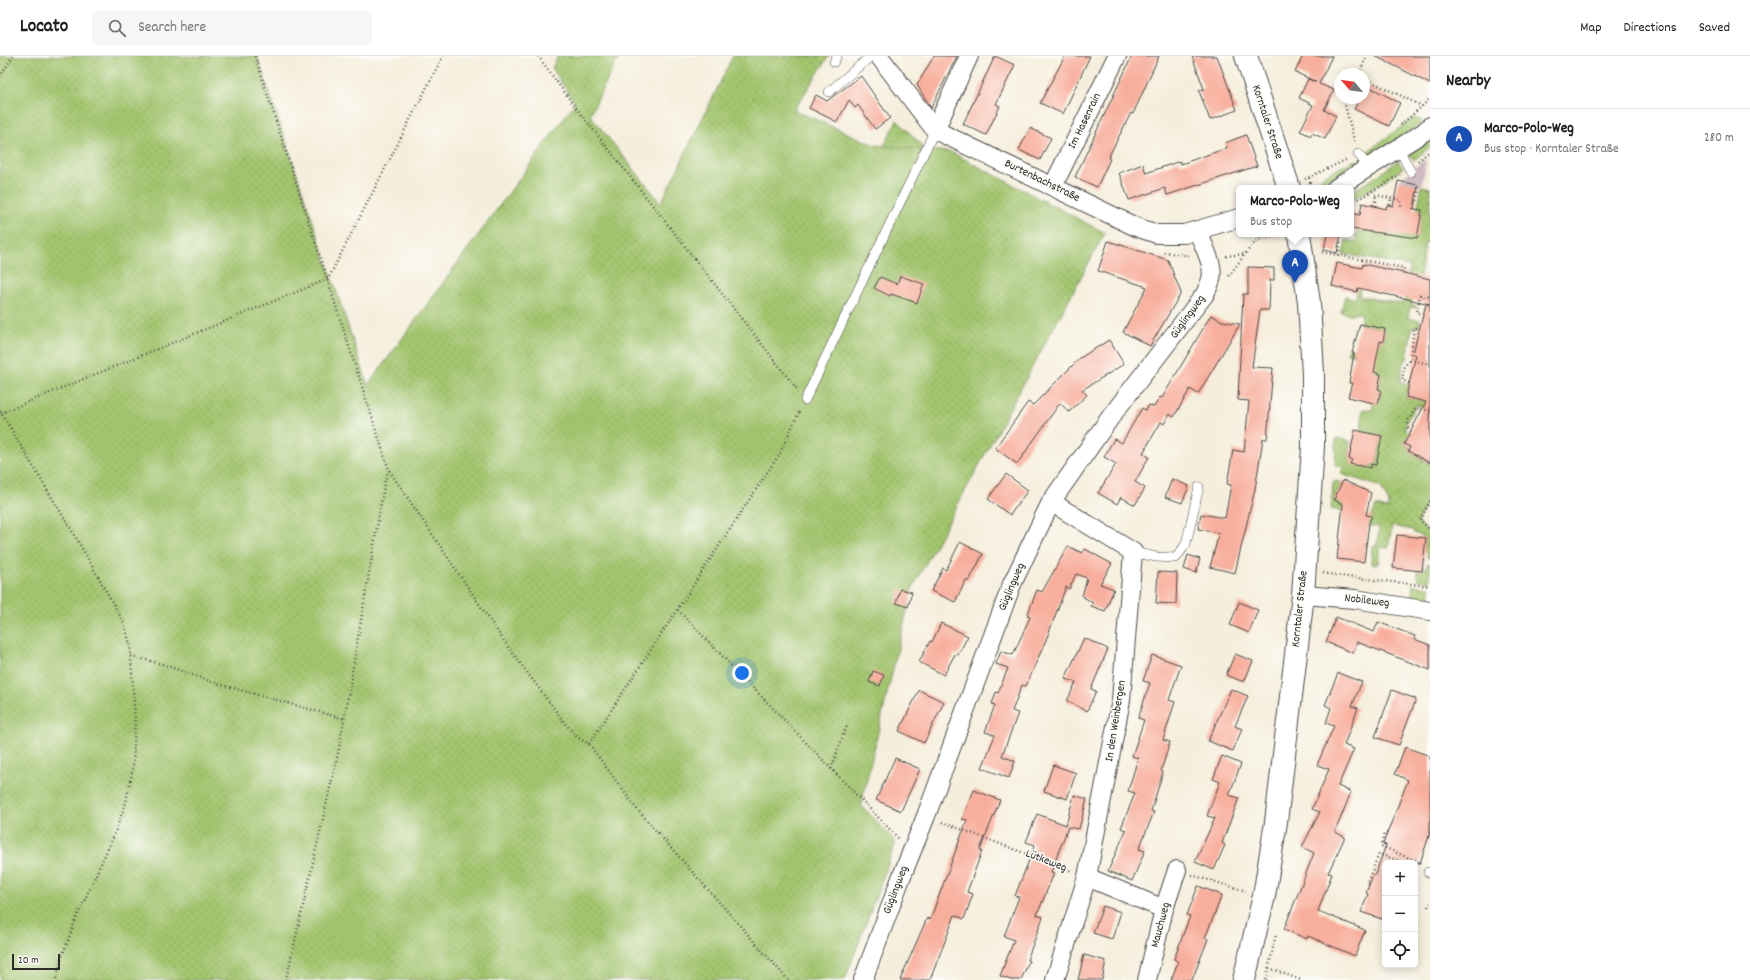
<!DOCTYPE html>
<html lang="en">
<head>
<meta charset="utf-8">
<style>
  :root { --surface:#fff; --page:#f6f6f6; --text:#202124; --muted:#757577; --line:#e0e0e0; --accent:#db2777 }
  body { margin:0; font-family:Dekko,sans-serif; background:var(--page); color:var(--text) }
  .controls { position:absolute; right:12px; bottom:12px; display:grid; overflow:hidden; border-radius:6px; box-shadow:0 2px 10px #0003 }
  .controls button { width:36px; height:36px; display:grid; place-items:center; padding:0; border:0; border-bottom:1px solid var(--line); background:var(--surface); color:var(--text); font:20px sans-serif }
  .compass { position:absolute; left:1334px; top:12px; width:36px; height:36px; border-radius:50%; background:var(--surface); box-shadow:0 2px 10px #0003; rotate:299deg }
  .scale { position:absolute; left:12px; bottom:10px; width:48px; box-sizing:border-box; padding-left:4px; border:2px solid #2b2b2b; border-top:0; font-size:11px; line-height:14px; white-space:nowrap; color:#2b2b2b; -webkit-text-stroke:3px #fdfcf7; paint-order:stroke }
  .you { position:absolute; left:742px; top:617px; width:14px; height:14px; margin:-10px; border:3px solid #fff; border-radius:50%; background:#1a73e8; box-shadow:0 0 0 6px #1a73e833 }
  .badge { display:grid; place-items:center; width:26px; height:26px; border-radius:50%; background:var(--accent); color:#fff; font-size:13px; font-weight:700 }
  .pin { position:absolute; translate:-50% -33px; filter:drop-shadow(0 1px 2px #0008) }
  .pin::after { content:''; position:absolute; top:21px; width:14px; height:12px; background:inherit; clip-path:polygon(0 0,100% 0,50% 100%) }
  .popup { position:absolute; left:1236px; top:129px; width:118px; height:52px; box-sizing:border-box; display:grid; place-content:center; border-radius:6px; background:var(--surface); filter:drop-shadow(0 1px 3px #0005); font-size:13px; white-space:nowrap; color:var(--muted) }
  .popup b { font-size:15px; color:var(--text) }
  .popup::after { content:''; position:absolute; left:50%; top:100%; margin-left:-8px; border:8px solid transparent; border-top-color:var(--surface) }
  .list { margin:0; padding:0; list-style:none }
  h2 { display:flex; justify-content:space-between; align-items:center; height:52px; margin:0; padding:0 16px; font-size:17px }
  h2 small { font-size:13px; font-weight:400; color:var(--muted) }
  .list li { display:grid; grid-template-columns:26px 1fr auto; gap:12px; align-items:center; box-sizing:border-box; height:60px; padding:0 16px; border-top:1px solid var(--line) }
  .list b { display:block; font-size:15px; white-space:nowrap }
  .list p { margin:0; font-size:13px; white-space:nowrap; color:var(--muted) }
  .list em { font-size:13px; font-style:normal; color:var(--muted) }
  .icon { flex:none; width:22px; height:22px; fill:none; stroke:currentColor; stroke-width:2; stroke-linecap:round; stroke-linejoin:round }
  .map { position:relative; flex:none; width:1430px; height:924px; overflow:hidden }
  header { display:flex; align-items:center; gap:24px; box-sizing:border-box; height:56px; padding:0 20px; background:var(--surface); border-bottom:1px solid var(--line) }
  header strong { font-size:19px }
  nav { display:flex; gap:22px; margin-inline-start:auto; font-size:14px }
  .search { width:280px; height:36px; background:var(--page); display:flex; align-items:center; gap:10px; box-sizing:border-box; padding:0 14px; border-radius:6px; color:var(--muted); font-size:15px }
  main { display:flex }
  aside { flex:1; background:var(--surface) }
  .map>svg:first-child { display:block }
  .industrial { fill:url(#industrial-furrows) }
  .grass { fill:#a2c56e; stroke:#66784c }
  .park { fill:url(#park-crowns); stroke:#66784c }
  .garden { fill:url(#garden-dots); stroke:#66784c }
  .building { fill:#f8ae9c }
  .lines { fill:none; stroke-linecap:round; stroke-linejoin:round }
  .service-casing { stroke:#494846; stroke-width:10 }
  .minor-casing { stroke:#494846; stroke-width:20 }
  .tertiary-casing { stroke:#494846; stroke-width:24 }
  .path { stroke:#494846; stroke-width:2.5; stroke-dasharray:1 3; stroke-linecap:butt }
  .service { stroke:#fff; stroke-width:9 }
  .minor { stroke:#fff; stroke-width:18 }
  .tertiary { stroke:#fff; stroke-width:22 }
  .labels { text-anchor:middle; dominant-baseline:central; stroke-width:3; stroke-linejoin:round; paint-order:stroke }
  .street-label { font-size:12px; fill:#2b2b2b; stroke:#fdfcf7 }
</style>
</head>
<body>
<header>
<strong>Locato</strong>
<div class="search"><svg class="icon" aria-label="search" viewBox="0 0 24 24"><circle cx="10" cy="10" r="6"/><path d="M15 15l6 6"/></svg>Search here</div>
<nav><a>Map</a><a>Directions</a><a>Saved</a></nav>
</header>
<main>
<div class="map">
<svg width="1430" height="924" viewBox="0 0 1430 924">
  <defs>
    <pattern id="industrial-furrows" width="10" height="10" patternUnits="userSpaceOnUse"><rect width="10" height="10" fill="#d2bdc5"/><path d="M-1 1l2-2M0 10L10 0M9 11l2-2" fill="none" stroke="#b4a3a9"/></pattern>
    <pattern id="park-crowns" width="20" height="18" patternUnits="userSpaceOnUse"><rect width="20" height="18" fill="#a2c56e"/><path d="M2 6a3 3 0 1 1 6 0M12 15a3 3 0 1 1 6 0" fill="none" stroke="#8ca95f"/></pattern>
    <pattern id="garden-dots" width="8" height="8" patternUnits="userSpaceOnUse"><rect width="8" height="8" fill="#a2c56e"/><path d="M2 2h.1M6 6h.1" fill="none" stroke="#8ca95f" stroke-width="1.8" stroke-linecap="round"/></pattern>
  </defs>
  <rect width="100%" height="100%" fill="#fdfcf7"/>
  <filter id="ink" filterUnits="userSpaceOnUse"><feTurbulence type="fractalNoise" baseFrequency=".025" numOctaves="2"/><feDisplacementMap in="SourceGraphic" scale="8" xChannelSelector="R" yChannelSelector="G"/><feConvolveMatrix kernelMatrix="1 2 1 2 8 2 1 2 1" color-interpolation-filters="sRGB"/></filter>
  <filter id="wash" filterUnits="userSpaceOnUse"><feTurbulence type="fractalNoise" baseFrequency=".012" numOctaves="4" result="noise"/><feDisplacementMap in="SourceGraphic" scale="16" xChannelSelector="R" yChannelSelector="G"/><feGaussianBlur stdDeviation="0.9" result="paint"/><feColorMatrix in="noise" values="0 0 0 0 0 0 0 0 0 0 0 0 0 0 0 0 0 1.4 0 .05"/><feComposite in="paint" operator="in"/></filter>
  <g filter="url(#wash)">
    <rect width="100%" height="100%" fill="#f5eedc"/>
    <path class="industrial" d="M 1424,104 L 1426,105 L 1422,130 L 1398,125 Z"/>
    <path class="grass" d="M 1413,62 L 1421,64 L 1422,66 L 1384,97 L 1374,101 L 1364,98 Z
      M 1430,79 L 1430,91 L 1414,104 L 1409,97 Z
      M 1355,104 L 1363,109 L 1334,124 L 1321,126 L 1321,122 L 1325,119 Z
      M 1398,105 L 1403,112 L 1374,132 L 1351,144 L 1351,135 L 1370,125 Z
      M 1413,529 L 1430,531 L 1430,544 L 1412,541 Z"/>
    <path class="park" d="M 897,64 L 922,89 L 908,117 L 878,102 Z"/>
    <path class="garden" d="M 0,0 L 257,0 L 368,329 L 575,47 L 552,12 L 558,0 L 619,0 L 590,59 L 661,147 L 733,0 L 829,0 L 794,54 L 875,89 L 951,96 L 1105,177 L 912,533 L 861,749 L 896,786 L 845,924 L 0,924 Z
      M 1422,130 L 1430,132 L 1430,187 L 1425,186 L 1419,227 L 1413,237 L 1411,248 L 1416,250 L 1416,252 L 1410,251 L 1408,262 L 1420,264 L 1419,270 L 1412,272 L 1407,303 L 1403,308 L 1400,325 L 1409,329 L 1406,341 L 1430,346 L 1430,353 L 1416,349 L 1406,367 L 1405,373 L 1410,377 L 1404,388 L 1410,391 L 1408,395 L 1429,407 L 1430,406 L 1430,438 L 1418,465 L 1427,475 L 1430,476 L 1430,502 L 1427,502 L 1427,497 L 1424,495 L 1426,482 L 1414,477 L 1413,474 L 1392,470 L 1388,492 L 1380,491 L 1378,508 L 1371,508 L 1372,490 L 1377,489 L 1379,471 L 1368,470 L 1349,456 L 1331,453 L 1333,427 L 1336,425 L 1341,427 L 1334,444 L 1371,462 L 1376,450 L 1388,453 L 1389,447 L 1381,431 L 1341,418 L 1343,411 L 1335,409 L 1336,382 L 1350,385 L 1349,403 L 1362,406 L 1361,410 L 1371,412 L 1371,408 L 1376,409 L 1382,380 L 1361,375 L 1363,353 L 1373,354 L 1373,346 L 1378,347 L 1381,334 L 1378,333 L 1381,318 L 1375,316 L 1375,312 L 1363,301 L 1347,297 L 1349,292 L 1353,293 L 1352,297 L 1359,299 L 1380,285 L 1383,285 L 1385,273 L 1360,268 L 1362,258 L 1353,256 L 1353,259 L 1341,256 L 1345,240 L 1355,243 L 1358,232 L 1360,233 L 1359,240 L 1403,248 L 1411,219 L 1408,218 L 1410,210 L 1343,198 L 1346,184 L 1355,186 L 1358,173 L 1417,181 L 1422,155 L 1417,154 Z
      M 1427,507 L 1430,508 L 1430,526 L 1417,523 L 1418,514 L 1426,512 Z"/>
    <g id="blocks">
      <path class="building" d="M 934,0 L 957,0 L 931,52 L 917,29 Z
        M 995,0 L 1015,9 L 996,48 L 1000,50 L 986,79 L 963,68 Z
        M 1065,0 L 1090,0 L 1063,58 L 1040,47 Z
        M 1132,0 L 1159,0 L 1133,58 L 1131,57 L 1108,102 L 1110,103 L 1097,131 L 1075,121 Z
        M 1192,0 L 1217,0 L 1237,54 L 1210,64 L 1199,35 L 1204,33 Z
        M 1303,0 L 1332,0 L 1319,28 L 1334,34 L 1324,54 L 1336,60 L 1325,83 L 1312,77 L 1311,80 L 1300,75 L 1313,49 L 1299,42 L 1308,23 L 1316,26 L 1295,16 Z
        M 1375,0 L 1430,0 L 1430,28 L 1399,12 Z
        M 861,20 L 890,62 L 875,73 L 858,49 L 855,52 L 849,44 L 837,66 L 809,52 L 816,39 L 827,45 Z
        M 1366,29 L 1400,47 L 1389,70 L 1354,53 L 1360,42 L 1364,42 L 1364,33 Z
        M 1030,72 L 1051,82 L 1040,104 L 1019,94 Z
        M 1246,79 L 1257,110 L 1167,139 L 1165,132 L 1129,144 L 1119,117 L 1143,108 L 1146,117 L 1180,105 L 1181,108 L 1227,92 L 1225,87 Z
        M 1398,125 L 1418,129 L 1414,153 L 1422,154 L 1417,182 L 1351,173 L 1351,157 L 1360,159 L 1362,147 L 1386,153 L 1387,149 L 1393,150 Z
        M 1327,178 L 1341,178 L 1337,197 L 1324,194 Z
        M 1108,185 L 1168,204 L 1181,237 L 1150,290 L 1123,276 L 1147,231 L 1098,215 Z
        M 1337,207 L 1362,212 L 1363,208 L 1430,223 L 1430,248 L 1358,232 L 1357,236 L 1332,230 Z
        M 1248,211 L 1274,212 L 1274,224 L 1270,224 L 1269,254 L 1260,254 L 1252,311 L 1273,312 L 1267,383 L 1263,383 L 1255,433 L 1235,517 L 1210,511 L 1219,477 L 1198,473 L 1201,458 L 1225,462 L 1231,429 L 1227,428 L 1233,394 L 1244,396 L 1249,345 L 1238,344 L 1243,238 L 1248,238 Z
        M 900,220 L 924,228 L 917,247 L 891,238 L 890,240 L 874,232 L 880,221 L 897,228 Z
        M 1426,248 L 1430,249 L 1430,407 L 1408,395 L 1410,391 L 1404,388 L 1426,346 L 1406,341 L 1416,299 L 1413,298 L 1415,289 Z
        M 1211,259 L 1222,265 L 1240,268 L 1198,338 L 1190,333 L 1174,361 L 1169,358 L 1164,368 L 1161,366 L 1143,397 L 1149,401 L 1135,426 L 1145,432 L 1135,449 L 1121,441 L 1117,448 L 1098,437 L 1116,408 L 1104,401 L 1114,383 L 1122,387 L 1142,352 L 1146,354 L 1149,349 L 1154,351 L 1160,341 L 1162,342 Z
        M 1360,268 L 1385,273 L 1383,286 L 1380,285 L 1374,316 L 1381,318 L 1378,333 L 1381,334 L 1378,348 L 1348,341 L 1352,327 L 1349,327 L 1354,297 L 1352,297 Z
        M 1109,284 L 1124,308 L 1082,334 L 1087,339 L 1069,356 L 1060,347 L 1017,408 L 995,392 L 1028,346 L 1033,349 L 1080,302 Z
        M 1355,374 L 1382,380 L 1376,409 L 1371,408 L 1371,412 L 1350,408 L 1352,404 L 1349,403 Z
        M 1006,418 L 1028,434 L 1010,459 L 988,443 Z
        M 1172,423 L 1189,430 L 1182,447 L 1165,441 Z
        M 1343,424 L 1371,437 L 1366,459 L 1372,460 L 1369,467 L 1364,506 L 1337,503 L 1343,448 L 1334,444 Z
        M 1397,479 L 1426,482 L 1422,515 L 1393,512 Z
        M 960,486 L 983,498 L 969,525 L 966,524 L 955,546 L 931,535 L 943,512 L 946,514 Z
        M 1068,490 L 1082,497 L 1085,493 L 1112,508 L 1100,528 L 1114,533 L 1105,555 L 1091,550 L 1093,547 L 1082,540 L 1087,522 L 1076,518 L 1069,533 L 1066,531 L 1046,584 L 1026,630 L 1022,629 L 1012,655 L 1018,657 L 1002,700 L 1015,705 L 1009,722 L 982,712 L 995,679 L 985,676 L 995,649 L 992,648 L 996,636 L 998,637 L 1008,612 L 996,608 L 1001,595 L 1013,599 L 1030,561 L 1027,560 L 1037,534 L 1042,536 Z
        M 1188,499 L 1200,503 L 1196,517 L 1184,513 Z
        M 1158,516 L 1177,517 L 1176,548 L 1156,547 Z
        M 900,533 L 912,536 L 908,551 L 896,547 Z
        M 1239,546 L 1258,554 L 1249,577 L 1230,569 Z
        M 1336,561 L 1374,576 L 1378,566 L 1415,580 L 1414,583 L 1430,589 L 1430,614 L 1357,586 L 1353,597 L 1326,586 Z
        M 941,567 L 968,580 L 958,599 L 955,598 L 944,619 L 919,606 L 930,585 L 932,586 Z
        M 1084,582 L 1108,593 L 1091,633 L 1096,635 L 1087,655 L 1067,645 L 1076,626 L 1065,623 Z
        M 1235,598 L 1253,605 L 1244,626 L 1226,619 Z
        M 1152,599 L 1181,609 L 1169,644 L 1175,646 L 1163,684 L 1170,686 L 1161,715 L 1163,716 L 1151,755 L 1154,756 L 1139,793 L 1145,795 L 1132,825 L 1108,815 L 1126,774 L 1121,772 L 1135,737 L 1128,735 L 1138,702 L 1132,700 L 1144,664 L 1138,662 L 1150,627 L 1143,625 Z
        M 873,615 L 884,619 L 880,630 L 869,626 Z
        M 1338,617 L 1362,626 L 1352,650 L 1358,652 L 1344,689 L 1354,693 L 1338,730 L 1351,736 L 1335,776 L 1345,781 L 1328,817 L 1332,818 L 1318,855 L 1365,874 L 1355,900 L 1308,880 L 1307,883 L 1284,873 L 1314,797 L 1302,791 L 1320,756 L 1312,753 L 1329,713 L 1317,709 L 1334,670 L 1326,667 L 1331,652 L 1325,649 Z
        M 1231,633 L 1248,640 L 1235,670 L 1242,673 L 1233,695 L 1208,685 Z
        M 919,634 L 944,646 L 924,687 L 899,675 Z
        M 1392,634 L 1416,643 L 1399,689 L 1375,681 Z
        M 1405,691 L 1430,700 L 1430,777 L 1420,807 L 1385,807 L 1385,864 L 1361,856 L 1368,838 L 1366,837 L 1373,819 L 1375,819 L 1386,789 L 1383,788 L 1408,724 L 1395,718 Z
        M 1222,700 L 1241,708 L 1229,739 L 1239,742 L 1222,787 L 1225,789 L 1214,814 L 1195,806 L 1215,762 L 1207,760 L 1220,726 L 1213,723 Z
        M 895,702 L 920,713 L 901,755 L 876,744 Z
        M 1053,709 L 1076,717 L 1067,743 L 1044,735 Z
        M 974,734 L 1000,744 L 980,794 L 982,795 L 967,836 L 973,838 L 964,863 L 955,859 L 930,924 L 900,924 L 927,862 L 930,864 L 967,764 L 962,763 Z
        M 1074,739 L 1087,743 L 1079,773 L 1068,771 L 1051,816 L 1054,817 L 1037,859 L 1043,861 L 1027,904 L 1029,905 L 1021,924 L 1011,924 L 1000,920 L 1014,884 L 1004,880 L 1019,841 L 1015,840 L 1035,789 L 1026,786 L 1037,758 L 1066,769 Z
        M 1198,830 L 1222,839 L 1205,882 L 1208,883 L 1192,924 L 1171,924 L 1178,906 L 1174,903 L 1190,860 L 1187,859 Z
        M 1103,850 L 1121,856 L 1112,883 L 1093,877 Z
        M 1084,899 L 1106,905 L 1102,924 L 1078,924 Z"/>
    </g>
  </g>
  <g filter="url(#ink)">
    <use href="#blocks" fill-opacity="0" stroke="#494846" stroke-width="1"/>
    <g class="lines">
      <g class="service-casing">
        <path id="service" d="M 834,6 L 837,0
          M 829,36 L 871,0
          M 1399,93 L 1411,116
          M 1358,98 L 1370,112
          M 805,344 L 935,74
          M 1133,496 L 1156,501 L 1176,502 L 1186,488 L 1199,431
          M 1428,816 L 1430,817"/>
      </g>
      <g class="minor-casing">
        <path id="minor" d="M 879,0 L 935,74 L 1136,171 L 1157,178 L 1184,178 L 1239,162
          M 935,74 L 969,0
          M 1053,130 L 1117,0
          M 1336,132 L 1424,76 L 1430,70
          M 1051,446 L 1133,496 L 1121,644 L 1087,821 L 1055,924
          M 1303,539 L 1355,543 L 1430,555
          M 1087,821 L 1164,853
          M 863,924 L 901,822 L 926,760 L 1012,528 L 1051,446 L 1112,359 L 1205,238 C 1207,233 1210,228 1211,223 C 1215,208 1202,189 1198,174
          M 1147,924 L 1164,853 L 1177,814"/>
      </g>
      <g class="tertiary-casing">
        <path id="tertiary" d="M 1246,0 L 1289,132
          M 1244,924 L 1264,840 L 1276,766 L 1303,539 L 1313,391 L 1313,318 L 1309,246 L 1299,178"/>
      </g>
      <path class="path" d="M 255,0 L 389,414 L 504,585 L 564,666 L 577,681 L 589,688 L 636,752 L 788,924
        M 538,0 L 573,48 L 797,333
        M 1359,18 L 1367,0
        M 0,21 L 13,0
        M 1364,22 L 1422,50
        M 1348,42 L 1345,49 L 1355,88
        M 1401,69 L 1430,43
        M 1418,105 L 1430,95
        M 1309,122 L 1312,132
        M 1305,123 L 1348,103
        M 1375,139 L 1401,144 L 1401,151
        M 1351,147 L 1400,119
        M 1373,149 L 1376,143 L 1375,138
        M 1390,149 L 1391,142
        M 1376,150 L 1376,143
        M 1413,153 L 1415,146 L 1417,147 L 1419,129
        M 1164,196 L 1191,200
        M 1322,196 L 1404,212 L 1404,217
        M 1338,199 L 1341,184
        M 1226,200 L 1245,198 L 1257,184 L 1282,179
        M 1229,220 L 1245,198
        M 1419,257 L 1417,257 L 1420,239 L 1430,241
        M 1410,304 L 1430,308
        M 1409,327 L 1402,324 L 1404,311 L 1410,304 L 1414,272 L 1419,272
        M 0,355 L 78,485 L 124,567 L 130,588 L 135,662 L 133,711 L 126,746 L 114,779 L 76,863 L 61,903 L 56,924
        M 1,357 L 328,223 L 443,0
        M 1411,375 L 1408,372 L 1408,365 L 1416,352 L 1430,355
        M 1430,445 L 1420,464 L 1430,474
        M 1323,517 L 1348,521 L 1430,530
        M 678,554 L 900,784
        M 131,600 L 162,608 L 215,627 L 345,663
        M 589,688 L 780,397 L 800,354
        M 831,713 L 849,664
        M 942,766 L 1072,815
        M 1387,777 L 1385,777 L 1381,790 L 1421,807
        M 1192,819 L 1246,835
        M 1369,828 L 1367,827 L 1379,798 L 1406,807
        M 1428,851 L 1430,847
        M 1269,912 L 1301,924
        M 286,924 L 339,693 L 385,424 L 389,414
        M 1266,924 L 1276,878"/>
      <use href="#service" class="service"/>
      <use href="#minor" class="minor"/>
      <use href="#tertiary" class="tertiary"/>
    </g>
  </g>
  <g class="labels">
    <g class="street-label">
      <text transform="translate(1085 65) rotate(-64)">Im Hasenrain</text>
      <text transform="translate(1267 66) rotate(72)">Korntaler Straße</text>
      <text transform="translate(1042 125) rotate(26)">Burtenbachstraße</text>
      <text transform="translate(1188 261) rotate(-54)">Güglingweg</text>
      <text transform="translate(1012 531) rotate(-67)">Güglingweg</text>
      <text transform="translate(1367 545) rotate(7)">Nobileweg</text>
      <text transform="translate(1300 553) rotate(-84)">Korntaler Straße</text>
      <text transform="translate(1116 665) rotate(-81)">In den Weinbergen</text>
      <text transform="translate(1046 805) rotate(21)">Lütkeweg</text>
      <text transform="translate(896 834) rotate(-69)">Güglingweg</text>
      <text transform="translate(1161 869) rotate(-75)">Mauchweg</text>
    </g>
  </g>
</svg>
<div class="controls">
<button>+</button>
<button>−</button>
<button><svg class="icon" aria-label="locate" viewBox="0 0 24 24"><circle cx="12" cy="12" r="6"/><path d="M12 2v4M12 18v4M2 12h4M18 12h4"/></svg></button>
</div>
<svg class="compass" viewBox="-18 -18 36 36"><path d="M0-13l5 13h-10z" fill="#e53935"/><path d="M0 13l5-13h-10z" fill="#757577"/></svg>
<div class="scale">20 m</div>
<div class="you"></div>
<div class="pin badge" style="left:1295px;top:227px;background:#1a4fb4">A</div>
<div class="popup"><b>Marco-Polo-Weg</b>Bus stop</div>
</div>
<aside>
<h2>Nearby<small></small></h2>
<ul class="list">
<li><span class="badge" style="background:#1a4fb4">A</span><div><b>Marco-Polo-Weg</b><p>Bus stop · Korntaler Straße</p></div><em>280 m</em></li>
</ul>
</aside>
</main>
</body>
</html>
